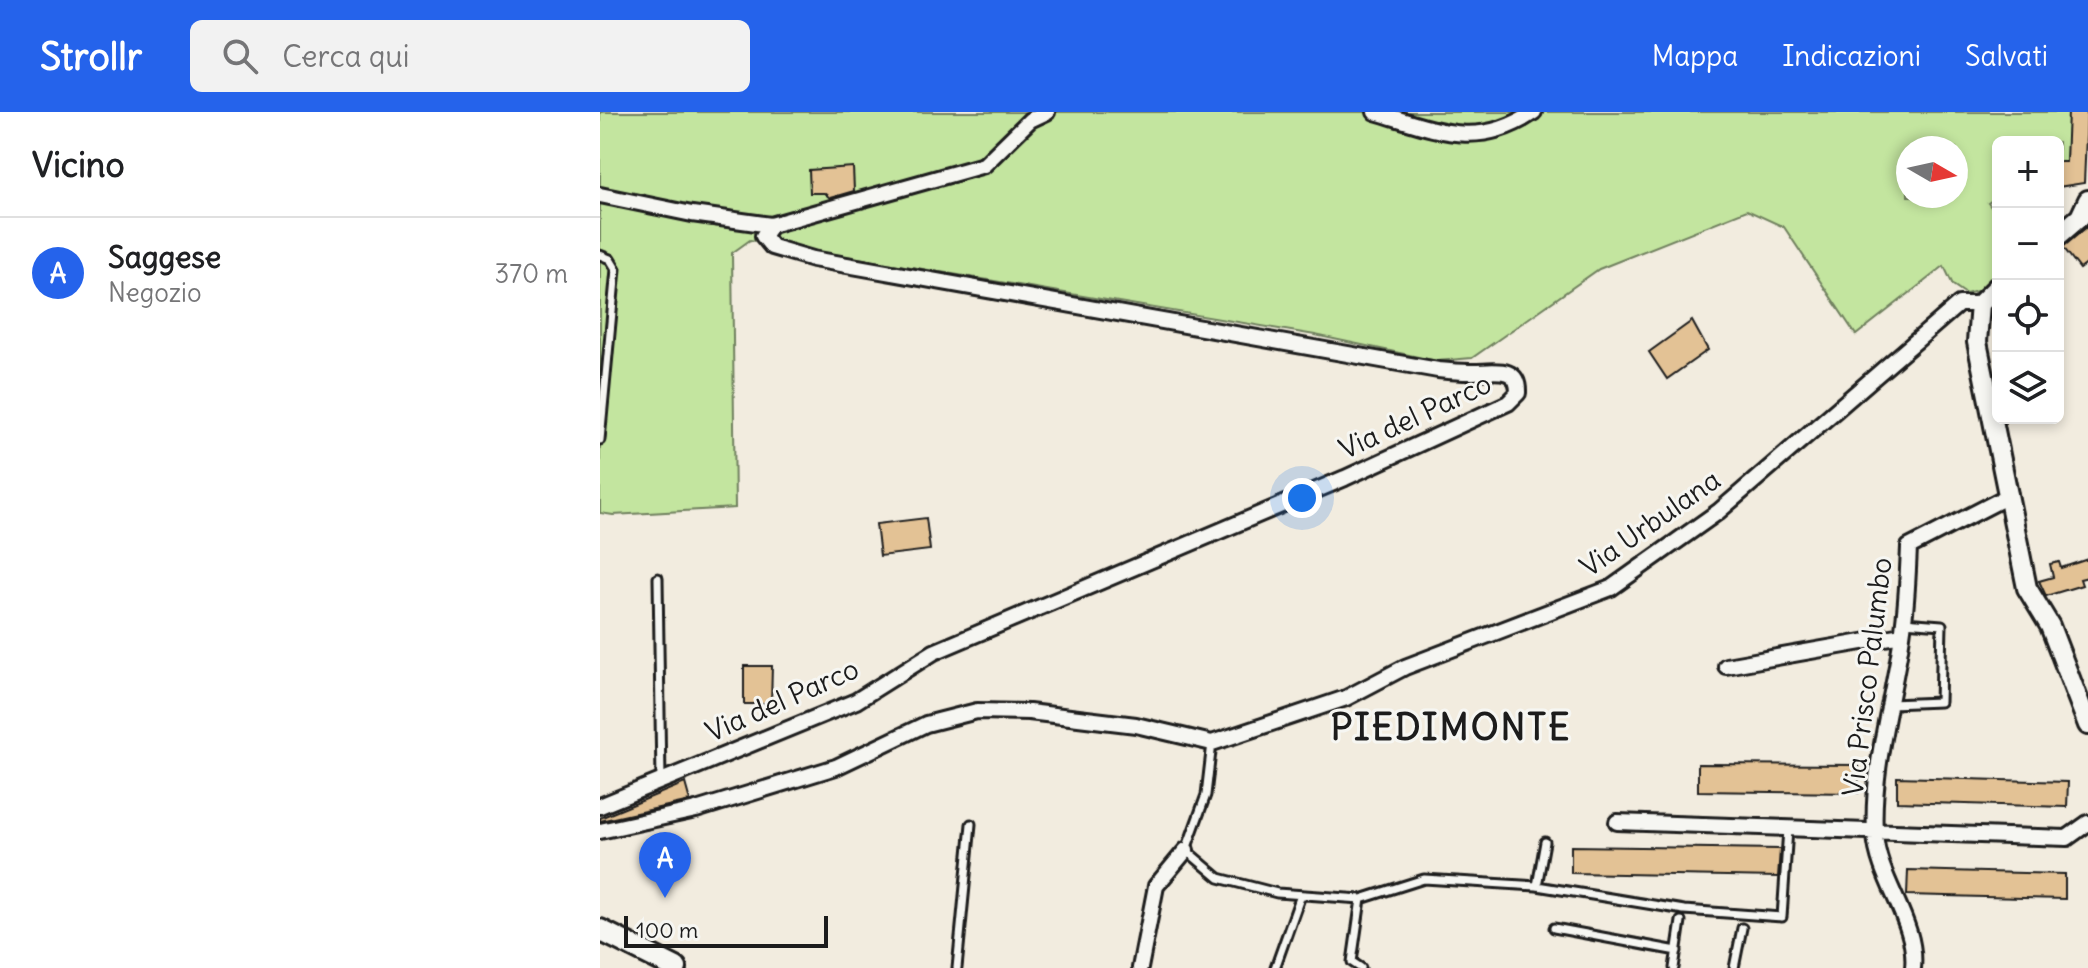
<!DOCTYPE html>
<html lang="it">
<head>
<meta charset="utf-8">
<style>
  :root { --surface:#fff; --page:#f2f2f2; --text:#202124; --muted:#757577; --line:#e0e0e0; --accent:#2563eb }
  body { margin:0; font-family:Delius,sans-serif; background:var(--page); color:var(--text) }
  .controls { position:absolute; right:24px; top:24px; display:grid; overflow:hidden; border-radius:12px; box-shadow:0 4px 12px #0003 }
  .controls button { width:72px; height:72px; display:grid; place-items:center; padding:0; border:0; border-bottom:2px solid var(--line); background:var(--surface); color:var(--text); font:40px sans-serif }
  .compass { position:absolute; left:1296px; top:24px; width:72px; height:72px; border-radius:50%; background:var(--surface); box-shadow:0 4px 12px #0003; rotate:99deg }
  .scale { position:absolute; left:24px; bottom:20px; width:204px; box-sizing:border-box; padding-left:8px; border:4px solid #1c1c1c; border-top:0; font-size:22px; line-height:28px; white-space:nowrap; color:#1c1c1c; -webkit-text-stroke:6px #f6f6f2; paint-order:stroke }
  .you { position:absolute; left:702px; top:386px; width:28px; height:28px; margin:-20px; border:6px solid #fff; border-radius:50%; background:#1a73e8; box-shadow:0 0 0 12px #1a73e833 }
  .badge { display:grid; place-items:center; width:52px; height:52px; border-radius:50%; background:var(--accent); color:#fff; font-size:26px; font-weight:700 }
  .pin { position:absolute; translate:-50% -66px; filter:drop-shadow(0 2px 4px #0008) }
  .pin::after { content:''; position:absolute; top:42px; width:28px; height:24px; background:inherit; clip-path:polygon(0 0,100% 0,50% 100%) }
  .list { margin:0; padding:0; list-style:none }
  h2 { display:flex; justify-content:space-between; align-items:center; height:104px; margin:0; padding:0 32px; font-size:34px }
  h2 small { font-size:26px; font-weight:400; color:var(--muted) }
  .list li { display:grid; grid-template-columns:52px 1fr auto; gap:24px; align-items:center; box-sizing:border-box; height:112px; padding:0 32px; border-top:2px solid var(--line) }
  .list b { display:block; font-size:30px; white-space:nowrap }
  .list p { margin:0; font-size:26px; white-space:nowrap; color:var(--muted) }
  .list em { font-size:26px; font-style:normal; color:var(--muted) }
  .icon { flex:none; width:44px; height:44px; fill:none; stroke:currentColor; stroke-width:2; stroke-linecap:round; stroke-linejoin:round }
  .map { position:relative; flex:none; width:1488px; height:856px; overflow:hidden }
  header { display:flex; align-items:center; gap:48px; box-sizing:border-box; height:112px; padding:0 40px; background:var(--accent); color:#fff }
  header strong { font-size:38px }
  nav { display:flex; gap:44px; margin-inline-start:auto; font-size:28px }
  .search { width:560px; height:72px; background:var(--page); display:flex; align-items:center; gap:20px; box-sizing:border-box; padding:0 28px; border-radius:12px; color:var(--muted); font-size:30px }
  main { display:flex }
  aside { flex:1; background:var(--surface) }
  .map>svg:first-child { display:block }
  .green { fill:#c3e59f; stroke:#70805e; stroke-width:2; fill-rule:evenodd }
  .building { fill:#e3c295; stroke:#1c1c1c; stroke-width:2 }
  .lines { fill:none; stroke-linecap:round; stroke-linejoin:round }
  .service-casing { stroke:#1c1c1c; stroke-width:13 }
  .minor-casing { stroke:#1c1c1c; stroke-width:20 }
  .tertiary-casing { stroke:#1c1c1c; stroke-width:24 }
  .secondary-casing { stroke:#1c1c1c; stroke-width:26 }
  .service { stroke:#f6f6f2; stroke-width:7 }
  .minor { stroke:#f6f6f2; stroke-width:14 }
  .tertiary { stroke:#f6f6f2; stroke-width:18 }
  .secondary { stroke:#f6f6f2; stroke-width:20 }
  .labels { text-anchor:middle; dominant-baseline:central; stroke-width:6; stroke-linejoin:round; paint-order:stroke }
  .street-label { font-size:28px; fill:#1c1c1c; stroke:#f6f6f2 }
  .district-label { font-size:36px; font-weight:bold; letter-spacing:2px; fill:#1c1c1c; stroke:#f6f6f2 }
</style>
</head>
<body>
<header>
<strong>Strollr</strong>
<div class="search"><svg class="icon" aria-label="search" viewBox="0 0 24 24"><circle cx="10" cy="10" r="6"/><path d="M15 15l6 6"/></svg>Cerca qui</div>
<nav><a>Mappa</a><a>Indicazioni</a><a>Salvati</a></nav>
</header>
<main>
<aside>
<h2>Vicino<small></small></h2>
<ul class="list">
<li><span class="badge">A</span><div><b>Saggese</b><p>Negozio</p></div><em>370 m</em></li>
</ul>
</aside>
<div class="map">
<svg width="1488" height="856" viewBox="0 0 1488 856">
  <rect width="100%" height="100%" fill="#f2ecdf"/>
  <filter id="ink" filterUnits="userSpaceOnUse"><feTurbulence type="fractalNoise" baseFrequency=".0125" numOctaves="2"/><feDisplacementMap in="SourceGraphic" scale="16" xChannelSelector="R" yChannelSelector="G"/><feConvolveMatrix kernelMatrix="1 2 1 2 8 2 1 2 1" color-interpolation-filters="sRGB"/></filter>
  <g filter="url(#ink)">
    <path class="green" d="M 0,0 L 1469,0 L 1466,50 L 1458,50 L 1458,30 L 1398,30 L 1398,84 L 1388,91 L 1398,104 L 1398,162 L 1377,179 L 1366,182 L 1353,173 L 1344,154 L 1256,223 L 1184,115 L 1147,98 L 999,157 L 872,246 L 837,249 L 715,223 L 150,128 L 132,141 L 135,396 L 13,403 L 0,401 ZM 1308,36 L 1356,36 L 1356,84 L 1308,84 Z"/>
    <path class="building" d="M 1468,0 L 1487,0 L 1484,71 L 1458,75 L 1458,50 L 1466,50 Z
      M 253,55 L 254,79 L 230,86 L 224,81 L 210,81 L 209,58 Z
      M 1488,114 L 1488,151 L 1480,157 L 1463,135 Z
      M 1092,209 L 1108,238 L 1067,267 L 1049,240 Z
      M 326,406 L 330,438 L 280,444 L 276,412 Z
      M 1488,447 L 1488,465 L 1480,467 L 1482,473 L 1446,484 L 1439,469 L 1453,465 L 1450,452 L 1459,450 L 1461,456 Z
      M 144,554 L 172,554 L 171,592 L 144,592 Z
      M 1098,652 L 1259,653 L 1258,681 L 1098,679 Z
      M 1297,665 L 1468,670 L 1467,695 L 1297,690 Z
      M 85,671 L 90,689 L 0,709 L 0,706 Z
      M 971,734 L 1180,737 L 1178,765 L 971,761 Z
      M 1308,758 L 1465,762 L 1465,787 L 1307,783 Z"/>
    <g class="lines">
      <g class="service-casing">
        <path id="service" d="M 0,143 L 10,147 L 16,157 L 0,328
          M 58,466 L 61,669
          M 1290,592 L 1340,590 L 1342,513 L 1304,510
          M 612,631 L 606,683 L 586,738 L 619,766 L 677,781 L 761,787 L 752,850 L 761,856
          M 937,774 L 1084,798 L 1182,805 L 1188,717
          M 761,787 L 824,767 L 937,774 L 945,730
          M 954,816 L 1077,839
          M 357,856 L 371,712
          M 675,856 L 701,783
          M 1074,856 L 1081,809
          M 1134,856 L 1142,816"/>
      </g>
      <g class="minor-casing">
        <path id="minor" d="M 775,0 C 834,17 877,39 934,0
          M 0,83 L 92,102 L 171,113
          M 1126,554 L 1302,523
          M 0,694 L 256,589 L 334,540 L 745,366 L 908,291 L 918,281 C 919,251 890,261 870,260 C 859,260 848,259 838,258 L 213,147 L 172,135 L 163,124 L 171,113 L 384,53 L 430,8 L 447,0
          M 1017,710 L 1467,726 L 1488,711
          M 0,719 L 96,698 L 236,655 L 326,612 L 377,599 L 429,600 L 536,613 L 612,631 L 746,586 L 805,555 L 1011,476 L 1118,400 L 1359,192 L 1380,192
          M 540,856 L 556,774 L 586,738
          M 1313,856 C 1318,810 1278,769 1275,722 C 1271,650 1296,580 1304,509 C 1307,485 1308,460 1309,435 L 1410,383"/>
      </g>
      <g class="tertiary-casing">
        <path id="tertiary" d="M 1458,124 L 1480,105 L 1488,88
          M 1398,174 L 1380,192 L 1377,230 L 1427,476 L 1450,514 L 1488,613"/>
      </g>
      <g class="secondary-casing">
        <path id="secondary" d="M 0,818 L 76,856"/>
      </g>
      <use href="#service" class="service"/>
      <use href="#minor" class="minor"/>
      <use href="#tertiary" class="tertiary"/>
      <use href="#secondary" class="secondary"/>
    </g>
  </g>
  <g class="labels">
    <g class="street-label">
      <text transform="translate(815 304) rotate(-25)">Via del Parco</text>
      <text transform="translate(1050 411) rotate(-35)">Via Urbulana</text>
      <text transform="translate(1267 565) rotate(-83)">Via Prisco Palumbo</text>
      <text transform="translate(182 588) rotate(-24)">Via del Parco</text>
    </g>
    <g class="district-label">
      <text x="851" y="615">PIEDIMONTE</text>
    </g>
  </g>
</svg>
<div class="controls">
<button>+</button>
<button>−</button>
<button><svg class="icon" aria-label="locate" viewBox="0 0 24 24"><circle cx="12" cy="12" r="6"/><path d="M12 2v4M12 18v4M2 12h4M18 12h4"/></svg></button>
<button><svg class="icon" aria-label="layers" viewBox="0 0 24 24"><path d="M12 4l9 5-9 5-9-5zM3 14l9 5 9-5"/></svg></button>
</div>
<svg class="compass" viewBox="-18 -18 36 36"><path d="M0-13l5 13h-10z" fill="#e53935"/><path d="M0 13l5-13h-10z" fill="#757577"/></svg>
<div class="scale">100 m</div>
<div class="you"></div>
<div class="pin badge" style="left:65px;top:786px">A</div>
</div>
</main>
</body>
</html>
